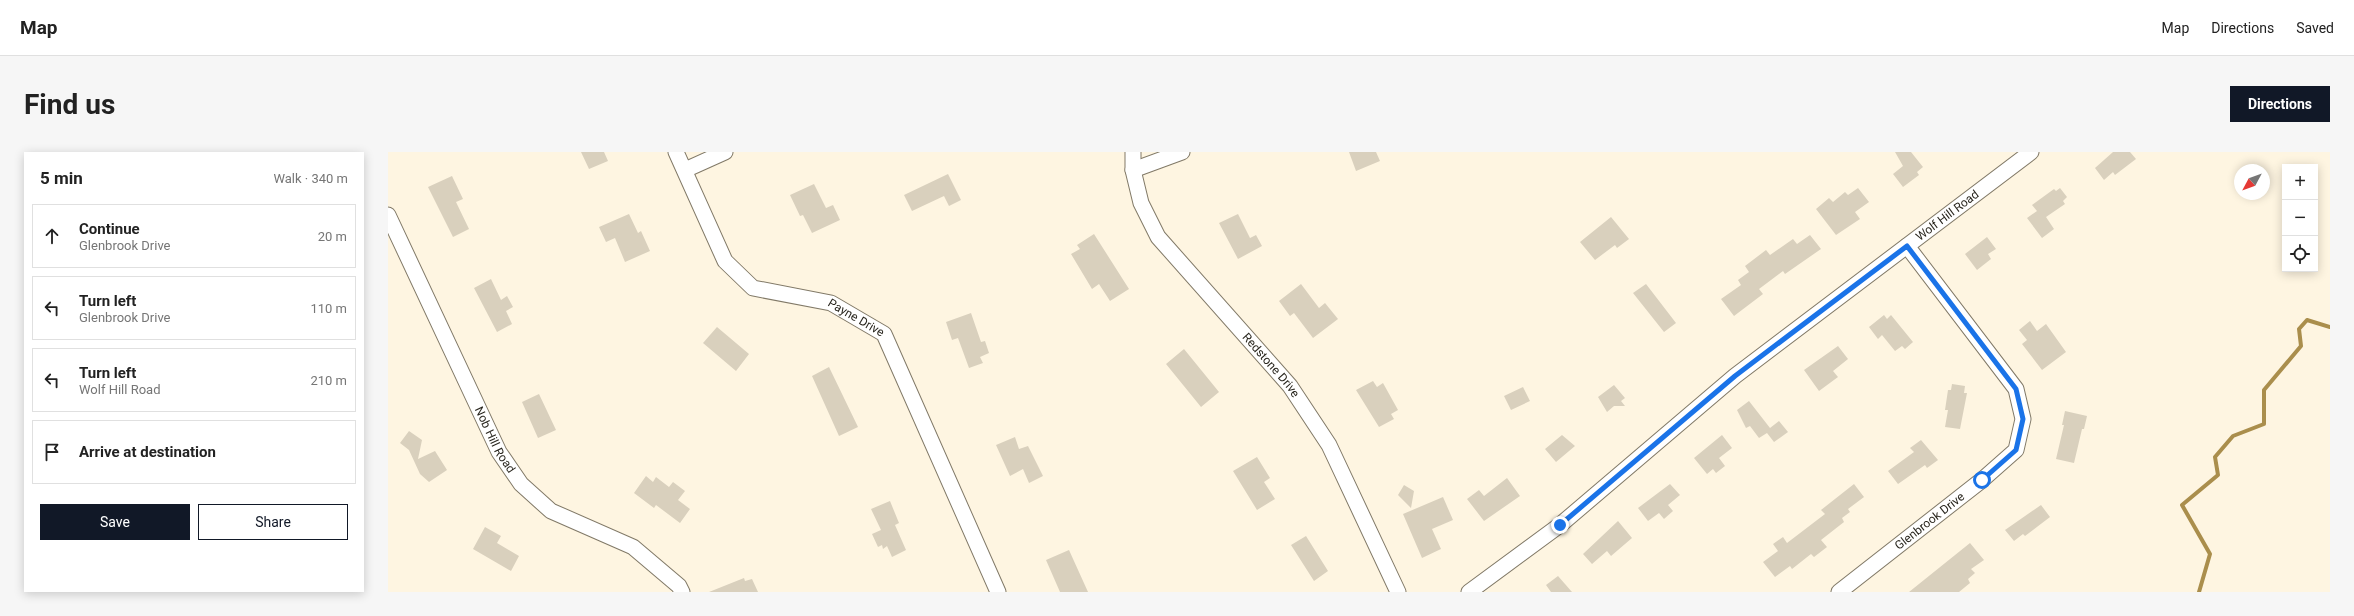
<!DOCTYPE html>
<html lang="en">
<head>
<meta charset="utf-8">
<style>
  :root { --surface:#fff; --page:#f6f6f6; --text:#222; --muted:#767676; --line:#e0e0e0; --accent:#111827 }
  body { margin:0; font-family:Roboto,sans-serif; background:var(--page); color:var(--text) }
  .controls { position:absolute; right:12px; top:12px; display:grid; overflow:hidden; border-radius:0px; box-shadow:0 2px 10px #0003 }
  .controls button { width:36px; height:36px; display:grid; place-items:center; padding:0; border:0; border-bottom:1px solid var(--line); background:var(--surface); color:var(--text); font:20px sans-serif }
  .compass { position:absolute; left:1846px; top:12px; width:36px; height:36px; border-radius:50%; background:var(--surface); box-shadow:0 2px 10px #0003; rotate:229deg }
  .stop { position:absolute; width:12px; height:12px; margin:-9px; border:3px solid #1a73e8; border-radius:50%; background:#fff }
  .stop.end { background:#1a73e8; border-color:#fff; box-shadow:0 1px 4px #0008 }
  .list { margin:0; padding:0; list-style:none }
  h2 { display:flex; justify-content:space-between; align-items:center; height:52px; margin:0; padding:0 16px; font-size:17px }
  h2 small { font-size:13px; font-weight:400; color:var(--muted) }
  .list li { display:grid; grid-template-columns:26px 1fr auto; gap:12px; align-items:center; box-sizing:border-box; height:64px; margin:0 8px 8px; padding:0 8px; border:1px solid var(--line); border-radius:0px }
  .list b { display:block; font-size:15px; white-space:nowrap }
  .list p { margin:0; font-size:13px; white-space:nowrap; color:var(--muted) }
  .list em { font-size:13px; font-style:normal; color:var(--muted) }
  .actions { display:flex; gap:8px; padding:12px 16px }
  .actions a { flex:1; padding:9px 0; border:1px solid var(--accent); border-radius:0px; text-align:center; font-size:14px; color:var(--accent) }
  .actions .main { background:var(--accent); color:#fff }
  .icon { flex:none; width:22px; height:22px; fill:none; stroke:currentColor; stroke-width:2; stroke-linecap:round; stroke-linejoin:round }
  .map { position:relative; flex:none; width:1942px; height:440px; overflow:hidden; border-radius:0px }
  header { display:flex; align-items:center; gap:24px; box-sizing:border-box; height:56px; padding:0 20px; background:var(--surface); border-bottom:1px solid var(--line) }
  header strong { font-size:19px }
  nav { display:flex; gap:22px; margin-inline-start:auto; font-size:14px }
  .intro { display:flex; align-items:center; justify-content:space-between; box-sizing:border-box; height:96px; padding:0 24px }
  h1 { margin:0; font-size:28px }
  .button { padding:10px 18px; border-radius:0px; background:var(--accent); color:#fff; font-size:14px; font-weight:700 }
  main { display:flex; gap:24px; padding:0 24px }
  aside { flex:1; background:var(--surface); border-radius:0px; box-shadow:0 2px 10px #0003 }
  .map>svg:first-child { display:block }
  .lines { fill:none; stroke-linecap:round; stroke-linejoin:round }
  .stream { stroke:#aa8e4c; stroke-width:4 }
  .building { fill:#d9d0bd }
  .minor-casing { stroke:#817967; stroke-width:17 }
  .minor { stroke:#fff; stroke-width:15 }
  .route { stroke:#1a73e8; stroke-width:5 }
  .labels { text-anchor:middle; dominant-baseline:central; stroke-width:3; stroke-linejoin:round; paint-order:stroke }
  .street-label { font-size:12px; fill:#29261e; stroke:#fff }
</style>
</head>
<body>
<header>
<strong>Map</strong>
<nav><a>Map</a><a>Directions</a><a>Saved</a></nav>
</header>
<div class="intro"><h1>Find us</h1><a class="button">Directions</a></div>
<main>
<aside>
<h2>5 min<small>Walk · 340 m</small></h2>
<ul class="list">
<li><svg class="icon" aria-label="ahead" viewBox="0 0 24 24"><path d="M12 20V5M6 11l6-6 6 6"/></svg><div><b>Continue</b><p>Glenbrook Drive</p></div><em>20 m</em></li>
<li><svg class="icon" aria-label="left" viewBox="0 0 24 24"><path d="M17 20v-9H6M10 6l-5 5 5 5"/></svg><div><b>Turn left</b><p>Glenbrook Drive</p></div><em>110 m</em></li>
<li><svg class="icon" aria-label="left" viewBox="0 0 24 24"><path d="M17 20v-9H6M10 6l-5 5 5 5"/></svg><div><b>Turn left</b><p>Wolf Hill Road</p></div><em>210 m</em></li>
<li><svg class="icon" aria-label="arrive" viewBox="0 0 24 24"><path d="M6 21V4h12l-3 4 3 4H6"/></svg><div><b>Arrive at destination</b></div></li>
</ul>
<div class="actions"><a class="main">Save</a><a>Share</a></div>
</aside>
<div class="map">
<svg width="1942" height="440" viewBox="0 0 1942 440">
  <rect width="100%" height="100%" fill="#fef5e1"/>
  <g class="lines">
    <path class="stream" d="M 1811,440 L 1822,402 L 1794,353 L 1830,323 L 1827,305 L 1845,284 L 1876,272 L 1876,238 L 1913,194 L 1911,177 L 1919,168 L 1942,175"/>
  </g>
  <path class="building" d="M 193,0 L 216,0 L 220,9 L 201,17 Z
    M 961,0 L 988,0 L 992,9 L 968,19 Z
    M 1507,0 L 1523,0 L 1535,15 L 1529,20 L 1531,23 L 1515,35 L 1505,22 L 1515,14 Z
    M 1725,0 L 1742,0 L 1748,7 L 1727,23 L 1725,20 L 1716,28 L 1707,16 Z
    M 560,22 L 573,48 L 561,54 L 556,44 L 524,59 L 516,43 Z
    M 64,24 L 75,47 L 68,50 L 81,77 L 65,85 L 40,35 Z
    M 426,32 L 438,56 L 445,53 L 452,68 L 424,81 L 415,63 L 412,64 L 402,43 Z
    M 1470,36 L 1481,50 L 1467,60 L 1472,67 L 1448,83 L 1428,57 L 1441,46 L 1445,50 L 1457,40 L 1460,43 Z
    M 1672,36 L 1679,45 L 1675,49 L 1677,52 L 1658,65 L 1666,77 L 1654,86 L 1639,66 L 1649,59 L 1644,53 L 1666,37 L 1668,39 Z
    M 241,62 L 250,81 L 253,79 L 262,99 L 237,110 L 227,86 L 218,90 L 211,75 Z
    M 850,62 L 862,86 L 868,83 L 874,94 L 850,107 L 831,71 Z
    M 1223,65 L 1241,87 L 1229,96 L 1227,93 L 1207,108 L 1192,90 Z
    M 706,82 L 741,137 L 722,149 L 711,132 L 704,137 L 683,102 L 692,97 L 689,93 Z
    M 1422,83 L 1433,97 L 1397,122 L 1395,119 L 1371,137 L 1375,142 L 1346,164 L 1333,147 L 1353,133 L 1350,128 L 1361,120 L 1357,114 L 1378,98 L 1382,103 L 1405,87 L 1409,92 Z
    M 1599,85 L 1608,97 L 1600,102 L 1603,107 L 1589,118 L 1577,102 Z
    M 103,127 L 113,148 L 119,144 L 125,155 L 118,159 L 124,172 L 109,180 L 86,136 Z
    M 913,132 L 931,156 L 937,151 L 950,167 L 925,186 L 906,161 L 902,164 L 891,149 Z
    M 1258,132 L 1288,171 L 1276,180 L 1245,141 Z
    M 583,161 L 593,190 L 597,189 L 601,201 L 592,205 L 595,211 L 581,216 L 570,186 L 564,188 L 558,170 Z
    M 1496,163 L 1499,167 L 1503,163 L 1525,190 L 1517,197 L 1514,194 L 1507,199 L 1494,183 L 1490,187 L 1481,175 Z
    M 1642,169 L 1649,179 L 1658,172 L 1678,200 L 1654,218 L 1634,192 L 1639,188 L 1631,178 Z
    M 329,175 L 361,202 L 348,219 L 315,191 Z
    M 1450,194 L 1460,207 L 1445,219 L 1450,225 L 1431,239 L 1416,218 Z
    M 796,197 L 831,240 L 813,255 L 778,212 Z
    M 441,215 L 470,275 L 451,284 L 424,224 Z
    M 985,229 L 989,235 L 995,231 L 1010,258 L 1003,262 L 1006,267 L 991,275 L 968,238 Z
    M 1564,232 L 1577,234 L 1576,241 L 1579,241 L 1572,277 L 1557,275 L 1560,258 L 1557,258 L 1560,238 L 1563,238 Z
    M 1226,233 L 1237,246 L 1233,249 L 1237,254 L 1226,254 L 1219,260 L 1210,245 Z
    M 1135,235 L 1142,249 L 1123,258 L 1116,244 Z
    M 151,242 L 168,278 L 150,286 L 134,250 Z
    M 1361,249 L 1382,276 L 1391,269 L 1400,280 L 1386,290 L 1379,281 L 1371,286 L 1362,274 L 1358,276 L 1349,258 Z
    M 1677,259 L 1699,264 L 1696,277 L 1694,277 L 1686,311 L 1668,307 L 1676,273 L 1674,273 Z
    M 21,279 L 34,288 L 30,307 L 47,299 L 59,318 L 41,330 L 32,322 L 21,298 L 12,291 Z
    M 1174,283 L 1187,294 L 1168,310 L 1157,297 Z
    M 1334,283 L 1344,296 L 1331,306 L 1337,314 L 1328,321 L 1325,317 L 1319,322 L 1306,306 Z
    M 627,285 L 631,297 L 640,294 L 655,324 L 641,331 L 635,317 L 622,324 L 608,293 Z
    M 1533,288 L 1550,308 L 1539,316 L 1537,313 L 1510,332 L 1500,319 L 1526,300 L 1522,296 Z
    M 869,305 L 882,326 L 876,330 L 887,347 L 869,358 L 845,319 Z
    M 258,324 L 265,330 L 268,325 L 281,335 L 285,330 L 297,339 L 290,348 L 302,357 L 292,371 L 268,353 L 266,356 L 246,341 Z
    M 1119,326 L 1132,344 L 1096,369 L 1079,347 L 1091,338 L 1096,344 Z
    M 1282,332 L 1292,343 L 1280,353 L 1285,359 L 1276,367 L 1271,361 L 1260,369 L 1250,356 Z
    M 1466,332 L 1476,345 L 1460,357 L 1462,360 L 1454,366 L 1456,370 L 1433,388 L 1439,395 L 1426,405 L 1423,402 L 1404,417 L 1402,414 L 1387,425 L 1375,410 L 1390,399 L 1385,392 L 1395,385 L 1399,391 L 1437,362 L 1433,358 Z
    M 1016,333 L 1026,339 L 1023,356 L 1010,343 Z
    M 1055,345 L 1065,368 L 1044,377 L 1053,397 L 1034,406 L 1015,362 Z
    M 502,349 L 511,371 L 507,373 L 518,398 L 504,405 L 499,394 L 495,397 L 494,393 L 490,395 L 484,382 L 493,378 L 483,357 Z
    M 1653,353 L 1662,365 L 1637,384 L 1635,382 L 1626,389 L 1617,378 Z
    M 1230,369 L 1244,386 L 1223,404 L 1219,399 L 1204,412 L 1195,402 Z
    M 97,375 L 113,384 L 109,391 L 131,404 L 123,419 L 85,397 Z
    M 918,384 L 940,419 L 926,429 L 903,393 Z
    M 1582,391 L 1596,408 L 1583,417 L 1587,421 L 1580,427 L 1582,431 L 1571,440 L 1521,440 Z
    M 681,398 L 700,440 L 672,440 L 658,408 Z
    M 1170,424 L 1184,440 L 1163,440 L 1158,433 Z
    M 356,426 L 357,429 L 364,427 L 370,440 L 321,440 Z"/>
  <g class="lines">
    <g class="minor-casing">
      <g id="minor">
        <path id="s1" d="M 288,0 L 337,109 L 365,136 L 443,151 L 496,182 L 610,440"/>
        <path id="s2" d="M 745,0 L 745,18 L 753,51 L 770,85 L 902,234 L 941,293 L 1010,440"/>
        <path d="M 297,18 L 337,0"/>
        <path d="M 745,18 L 794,0"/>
        <path id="s3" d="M 0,63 L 111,300 L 133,332 L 163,359 L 245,395 L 291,434 L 294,440"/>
        <path id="s4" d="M 1081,440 L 1172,373 L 1347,224 L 1643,0"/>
        <path id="s5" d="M 1451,440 L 1594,328 L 1628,298 L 1635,267 L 1628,237 L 1519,94"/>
      </g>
    </g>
    <use href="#minor" class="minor"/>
  </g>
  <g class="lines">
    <path class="route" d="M 1172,373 L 1347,224 L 1519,94 L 1628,237 L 1635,267 L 1628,298 L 1594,328"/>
  </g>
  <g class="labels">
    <g class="street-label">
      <text stroke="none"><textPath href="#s4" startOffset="609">Wolf Hill Road</textPath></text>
      <text stroke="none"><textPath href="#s1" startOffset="267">Payne Drive</textPath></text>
      <text stroke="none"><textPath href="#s2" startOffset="261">Redstone Drive</textPath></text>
      <text stroke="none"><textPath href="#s3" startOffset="249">Nob Hill Road</textPath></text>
      <text stroke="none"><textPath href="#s5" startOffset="115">Glenbrook Drive</textPath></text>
    </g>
  </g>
</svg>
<div class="controls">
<button>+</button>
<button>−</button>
<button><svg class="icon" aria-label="locate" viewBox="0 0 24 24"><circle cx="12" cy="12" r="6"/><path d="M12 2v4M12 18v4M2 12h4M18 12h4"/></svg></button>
</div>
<svg class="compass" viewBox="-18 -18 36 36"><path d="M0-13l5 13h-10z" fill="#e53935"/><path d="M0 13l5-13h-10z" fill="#767676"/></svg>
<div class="stop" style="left:1594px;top:328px"></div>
<div class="stop end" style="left:1172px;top:373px"></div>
</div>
</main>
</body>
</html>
